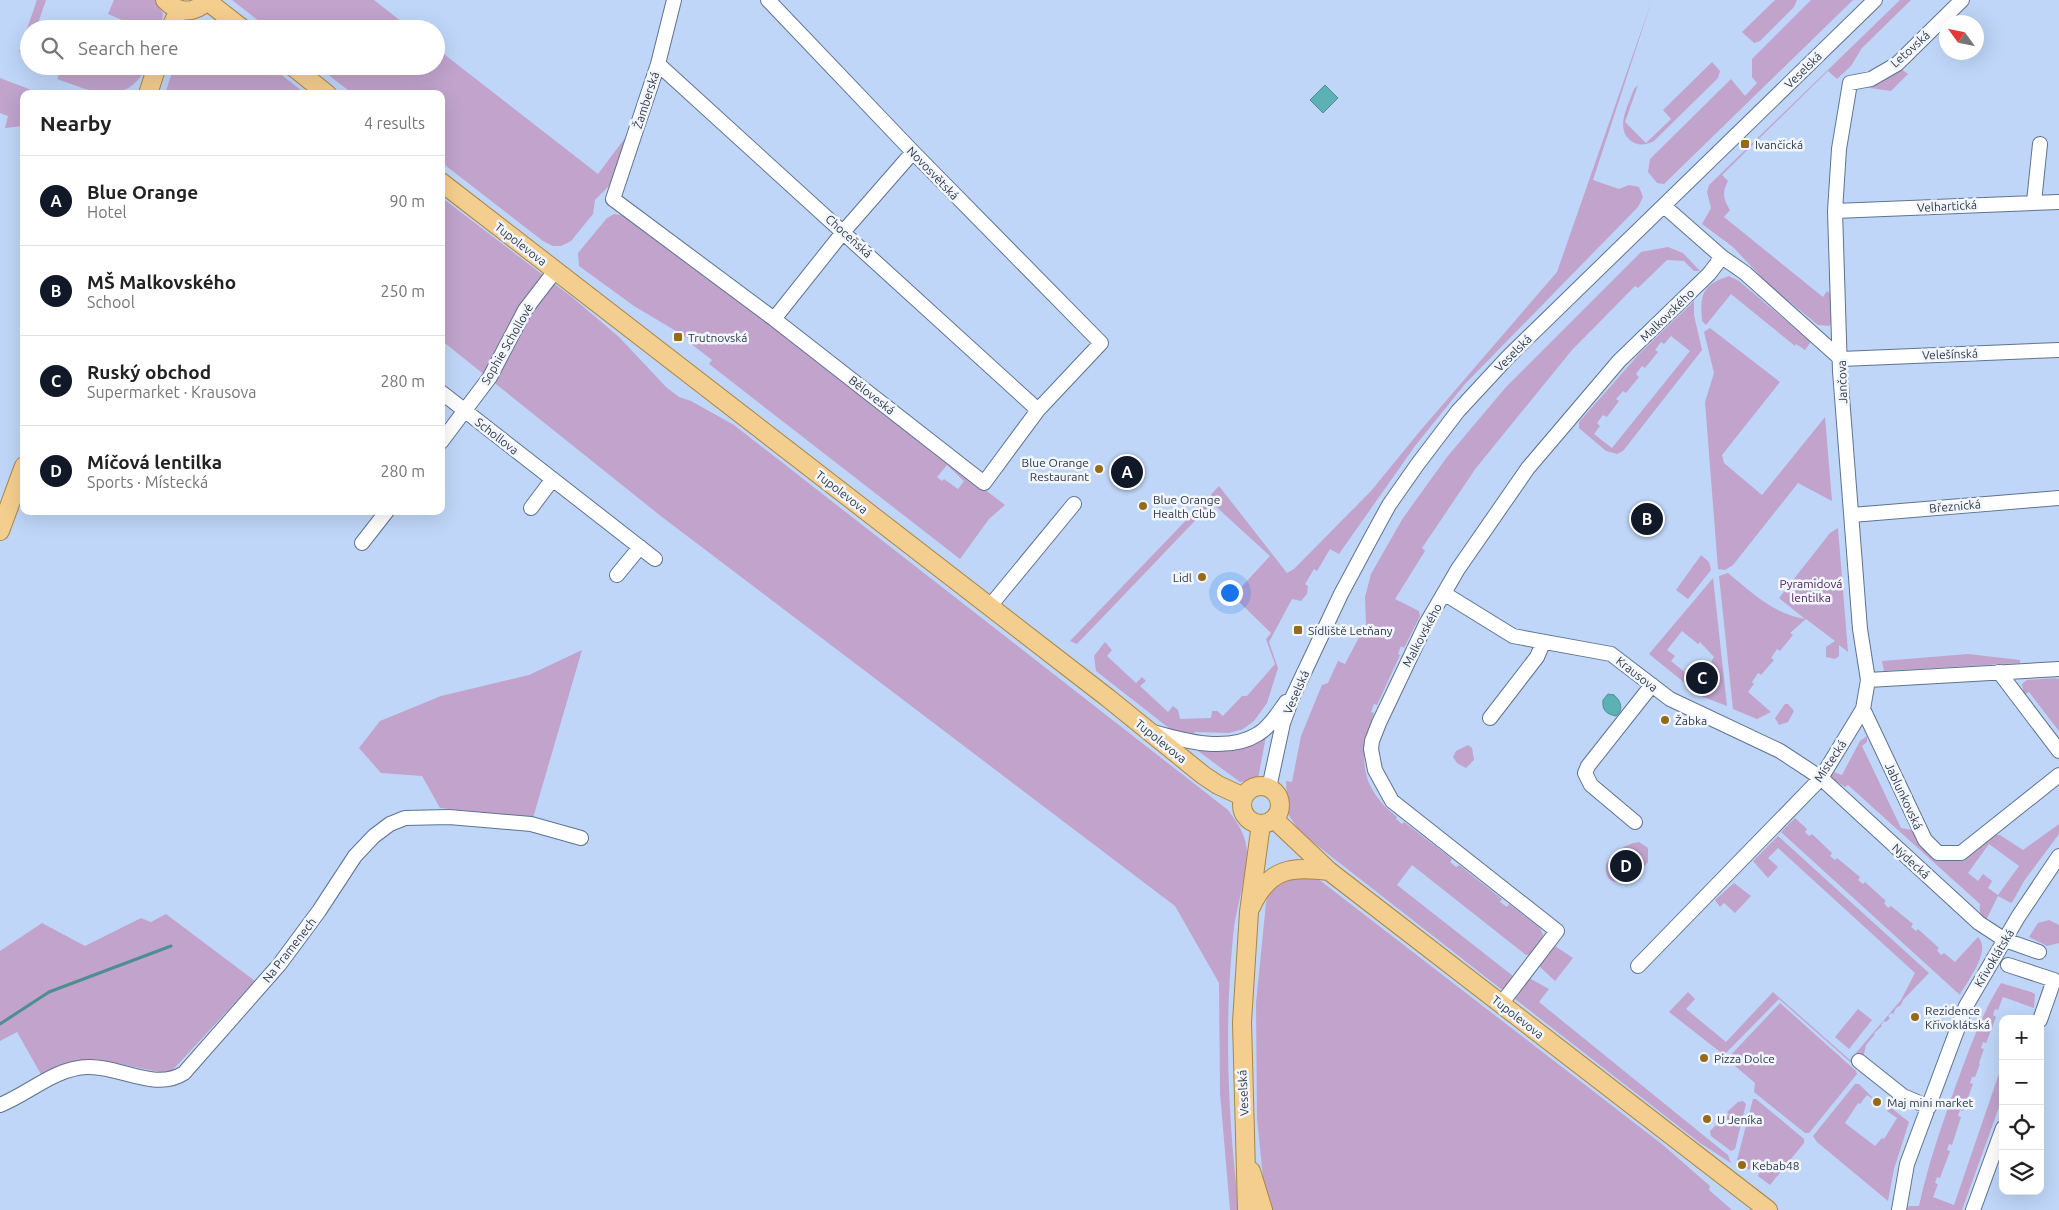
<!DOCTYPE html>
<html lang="en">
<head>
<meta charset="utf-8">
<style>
  :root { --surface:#fff; --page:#f2f2f2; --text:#222; --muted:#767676; --line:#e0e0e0; --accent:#111827 }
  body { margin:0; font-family:Ubuntu,sans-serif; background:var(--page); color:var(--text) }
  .controls { position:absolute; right:15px; bottom:15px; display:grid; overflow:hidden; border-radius:10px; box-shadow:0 5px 20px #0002 }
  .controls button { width:45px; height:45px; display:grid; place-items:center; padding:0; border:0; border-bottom:1px solid var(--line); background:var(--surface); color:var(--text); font:25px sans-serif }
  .compass { position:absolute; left:1939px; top:15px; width:45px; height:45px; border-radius:50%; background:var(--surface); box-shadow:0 5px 20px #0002; rotate:303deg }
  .you { position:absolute; left:1229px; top:592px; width:18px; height:18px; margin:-12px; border:4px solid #fff; border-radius:50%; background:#1a73e8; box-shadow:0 0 0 8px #1a73e833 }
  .badge { display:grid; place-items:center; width:32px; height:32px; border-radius:50%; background:var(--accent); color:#fff; font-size:16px; font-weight:700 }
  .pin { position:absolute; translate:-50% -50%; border:2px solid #fff; box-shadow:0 1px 5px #0006 }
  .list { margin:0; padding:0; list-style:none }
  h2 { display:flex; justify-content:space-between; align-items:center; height:65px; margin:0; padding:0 20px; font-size:21px }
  h2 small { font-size:16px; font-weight:400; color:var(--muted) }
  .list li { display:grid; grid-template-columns:32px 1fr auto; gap:15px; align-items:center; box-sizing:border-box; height:90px; padding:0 20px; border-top:1px solid var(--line) }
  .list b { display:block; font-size:19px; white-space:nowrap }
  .list p { margin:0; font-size:16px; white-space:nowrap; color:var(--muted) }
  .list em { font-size:16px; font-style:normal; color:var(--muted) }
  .icon { flex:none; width:28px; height:28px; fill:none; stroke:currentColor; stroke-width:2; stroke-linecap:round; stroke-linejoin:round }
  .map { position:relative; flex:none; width:2059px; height:1210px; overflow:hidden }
  .search { position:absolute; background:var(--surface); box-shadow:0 5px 20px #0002; left:20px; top:20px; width:425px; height:55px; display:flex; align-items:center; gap:12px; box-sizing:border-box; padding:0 18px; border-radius:28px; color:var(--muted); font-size:19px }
  .panel { position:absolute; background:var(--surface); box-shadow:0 5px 20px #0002; left:20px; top:90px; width:425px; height:425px; border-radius:10px }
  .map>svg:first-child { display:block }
  .green { fill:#c1a3cc; fill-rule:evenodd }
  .water { fill:#5bb1b3; stroke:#4e8d92 }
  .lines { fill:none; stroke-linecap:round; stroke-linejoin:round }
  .stream { stroke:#4e8d92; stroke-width:3 }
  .minor-casing { stroke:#5e7391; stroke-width:16 }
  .major-casing { stroke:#ab8544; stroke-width:20 }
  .minor { stroke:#fff; stroke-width:14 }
  .major { stroke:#f4ce8e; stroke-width:18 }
  .poi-dot { fill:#966a17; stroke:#f1f6fd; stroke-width:2 }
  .labels { text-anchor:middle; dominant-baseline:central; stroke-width:5; stroke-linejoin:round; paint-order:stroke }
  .street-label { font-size:12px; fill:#303946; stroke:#f1f6fd }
  .poi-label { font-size:12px; fill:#303946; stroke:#f1f6fd; text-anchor:start }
  .park-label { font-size:12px; fill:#512260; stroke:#f1f6fd }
</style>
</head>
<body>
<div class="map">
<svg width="2059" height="1210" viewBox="0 0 2059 1210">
  <rect width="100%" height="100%" fill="#bfd6f8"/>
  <path class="green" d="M 37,0 L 46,0 L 36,29 L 29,29 L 29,56 L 19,52 Z
    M 114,0 L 156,0 L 163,14 L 161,29 L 119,29 L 122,20 L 108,14 Z
    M 232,0 L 374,0 L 411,29 L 269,29 Z
    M 1652,0 L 1593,180 L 1619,189 L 1629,185 L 1639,187 L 1643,197 L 1638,207 L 1465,384 L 1415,446 L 1339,554 L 1330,549 L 1317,571 L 1314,569 L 1305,584 L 1308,586 L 1307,594 L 1301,601 L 1292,599 L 1269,642 L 1278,668 L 1267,703 L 1254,721 L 1243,729 L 1229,733 L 1195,732 L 1191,736 L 1174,732 L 1096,671 L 1094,656 L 1105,642 L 1112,650 L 1107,656 L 1136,683 L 1142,677 L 1146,681 L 1140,686 L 1168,712 L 1173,706 L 1178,710 L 1180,719 L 1211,718 L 1212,711 L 1217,711 L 1223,716 L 1242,696 L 1247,696 L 1275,664 L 1266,639 L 1271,633 L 1233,596 L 1270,556 L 1212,503 L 1077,644 L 1070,641 L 1219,486 L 1287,573 L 1294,569 L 1371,491 L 1420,431 L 1557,272 Z
    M 1775,0 L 1797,0 L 1794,7 L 1760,41 L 1754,43 L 1742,32 Z
    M 1811,0 L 1853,0 L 1664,184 L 1657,183 L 1648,172 L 1650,159 L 1731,79 L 1745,96 L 1757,83 L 1752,77 L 1752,59 Z
    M 1900,0 L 1911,0 L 1862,48 L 1851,66 L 1837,79 L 1828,71 L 1722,175 L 1728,181 C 1722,192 1723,199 1730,210 L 1724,217 L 1823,297 L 1827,291 L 1832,295 L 1836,316 L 1829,326 L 1818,325 L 1770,286 L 1733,247 L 1702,224 L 1711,208 L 1707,192 L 1709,185 Z
    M 436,48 L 598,174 L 631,130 L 613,182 L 595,200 L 593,214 L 571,241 L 561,246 L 553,246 L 543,241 L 441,162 L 441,94 L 353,94 L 317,66 L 436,66 Z
    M 1712,62 L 1720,71 L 1718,78 L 1654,141 C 1646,145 1638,146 1631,141 C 1614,128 1629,104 1634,89 L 1638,85 L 1625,122 L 1646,143 L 1671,119 L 1663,110 Z
    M 62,66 L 77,66 L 96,73 L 106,66 L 147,66 C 125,109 92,91 57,79 Z
    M 174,66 L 270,66 L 306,94 L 165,94 Z
    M 1898,67 L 1908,74 L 1891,91 L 1856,86 Z
    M 0,78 L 42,94 L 24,94 L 24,126 L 5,128 L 8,116 L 0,113 Z
    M 441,197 L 573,298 L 619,337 L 666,387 L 679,397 L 691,401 L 734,425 L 1228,810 C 1238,823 1247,837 1247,854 C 1246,882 1235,910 1233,937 C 1224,1028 1228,1119 1239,1210 L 1230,1210 L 1220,1093 L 1219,983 L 1175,906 L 662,517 L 441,340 Z
    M 614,214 L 631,217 L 1005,505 L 989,519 L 960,559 L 709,364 L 712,360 L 690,343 L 691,340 L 634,306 L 579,266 L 578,253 L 607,218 ZM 947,465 L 964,481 L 958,489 L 944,479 L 942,481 L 937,477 Z
    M 1668,247 L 1683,253 L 1700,271 L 1694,271 L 1684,261 L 1667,260 L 1638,288 L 1635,286 L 1572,350 L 1476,468 L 1422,548 L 1425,551 L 1395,599 L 1419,611 L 1420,616 L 1404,648 L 1401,646 L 1398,654 L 1400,655 L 1377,705 L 1374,704 L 1371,712 L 1374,713 C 1358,756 1359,787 1397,817 L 1396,819 L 1402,824 L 1404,822 L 1452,859 L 1450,862 L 1456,867 L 1459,865 L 1502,899 L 1500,902 L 1507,907 L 1509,904 L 1540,928 L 1543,935 L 1541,942 L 1530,955 L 1526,955 L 1412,865 L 1397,885 L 1513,976 L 1504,989 L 1501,989 L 1300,832 L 1288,814 L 1286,781 L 1292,782 L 1301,736 L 1322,685 L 1328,683 L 1338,661 L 1345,664 L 1366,624 L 1365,597 L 1371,574 L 1403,518 L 1447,457 L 1506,387 L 1641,252 Z
    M 1729,276 L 1739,281 L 1811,342 L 1805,350 L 1796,344 L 1795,346 L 1731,294 L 1706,325 L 1702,321 C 1700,294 1702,285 1729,276 Z
    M 1694,301 L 1694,315 L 1702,350 L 1623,451 L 1617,454 L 1606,451 L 1579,428 L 1579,422 L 1640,353 ZM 1671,336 L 1690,351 L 1612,448 L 1594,434 L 1600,426 L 1597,423 L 1603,415 L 1607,417 L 1619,401 L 1616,399 L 1623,391 L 1626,393 L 1639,377 L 1636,374 L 1642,366 L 1645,368 L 1658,352 L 1655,350 L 1661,342 L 1664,344 Z
    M 1710,328 L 1780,382 L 1722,455 L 1724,463 L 1762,495 L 1825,417 L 1832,501 L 1798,483 L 1733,565 L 1725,570 L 1718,569 L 1705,402 L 1714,373 L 1704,332 Z
    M 1838,528 L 1848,652 L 1839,645 L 1839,656 L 1835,659 L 1826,657 L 1826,647 L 1835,641 L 1806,619 L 1790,633 L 1793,635 L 1780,651 L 1777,649 L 1771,658 L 1774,660 L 1761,675 L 1758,673 L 1752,682 L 1754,684 L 1748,692 L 1771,712 L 1757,719 L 1733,709 L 1719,576 L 1728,573 C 1751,592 1774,614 1805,619 L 1779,598 L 1830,533 Z
    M 1701,555 L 1709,562 L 1711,570 L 1688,599 L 1676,590 Z
    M 1713,578 L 1727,706 L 1701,696 L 1649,654 ZM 1682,631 L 1698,644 L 1700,642 L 1714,657 L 1711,662 L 1718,669 L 1703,687 L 1671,661 L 1675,656 L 1667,650 Z
    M 582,650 L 533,818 L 440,808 L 422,776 L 381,773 L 359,748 L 380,721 L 441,696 L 529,675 Z
    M 1968,654 L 2020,660 L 2020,663 L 1884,671 L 1882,661 Z
    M 2055,678 L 2059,679 L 2059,731 L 2029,692 L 2024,695 L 2022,684 L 2027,680 Z
    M 1785,704 L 1788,704 L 1794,711 L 1788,722 L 1779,725 L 1775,718 Z
    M 1266,736 L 1258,779 L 1240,782 L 1194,748 Z
    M 1867,736 L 1867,742 L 1862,746 L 1901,828 L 1912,830 L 1917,839 L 1938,856 L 1995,835 L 2000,835 L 2023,850 L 2059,824 L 2059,834 L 2024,881 L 2013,901 L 2011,903 L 1998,896 L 1986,920 C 1980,916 1979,911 1980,904 L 1848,785 L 1845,787 L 1836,781 L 1833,784 L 1830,779 L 1831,771 L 1842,775 L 1860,741 ZM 1989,844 L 2019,866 L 1998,895 L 1988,888 L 1992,881 L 1983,874 L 1978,881 L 1968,873 Z
    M 1468,745 L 1472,748 L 1474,760 L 1466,768 L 1457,763 L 1453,757 L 1456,751 Z
    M 1795,818 L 1807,829 L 1805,832 L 1809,836 L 1812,834 L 1832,853 L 1830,856 L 1835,860 L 1837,858 L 1860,877 L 1858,880 L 1863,884 L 1865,882 L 1886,901 L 1884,903 L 1888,908 L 1891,906 L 1913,924 L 1911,927 L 1916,931 L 1918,929 L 1939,948 L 1937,950 L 1941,955 L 1944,953 L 1955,962 L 1978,937 C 1992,951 1967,981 1960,995 L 1781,832 Z
    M 1778,836 L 1929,973 L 1903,1000 L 1901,1005 L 1896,1008 L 1893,1014 L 1891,1013 L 1888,1016 L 1890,1018 L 1886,1022 L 1884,1021 L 1881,1025 L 1882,1026 L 1874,1033 L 1875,1034 L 1866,1045 L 1861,1068 L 1857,1068 L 1779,999 L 1724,1055 L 1669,1012 L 1688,992 L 1695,999 L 1686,1009 L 1726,1042 L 1773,992 L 1850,1060 L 1901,1000 L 1915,973 L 1778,848 L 1768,858 L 1778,867 L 1768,878 L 1753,861 Z
    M 1639,842 L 1648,848 L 1648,862 C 1638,874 1627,888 1610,880 C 1595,861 1623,844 1639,842 Z
    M 1313,875 L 1663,1145 L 1710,1186 L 1709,1190 L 1732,1210 L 1270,1210 L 1264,1188 L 1257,1118 L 1256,1003 L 1266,903 L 1268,895 L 1280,880 Z
    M 1734,883 L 1751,896 L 1735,913 L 1724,903 L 1720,907 L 1715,900 Z
    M 166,914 L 255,981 L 169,1074 L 95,1059 L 67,1064 L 42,1076 L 17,1032 L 0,1041 L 0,951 L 42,923 L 85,946 L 141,918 L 151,922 Z
    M 2049,920 L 2059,925 L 2059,943 L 2047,946 L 2029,937 L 2038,923 Z
    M 1555,946 L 1573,958 L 1555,981 L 1539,966 L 1540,961 Z
    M 1529,978 L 1549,989 L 1539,1002 L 1713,1143 L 1728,1155 L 1731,1163 L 1700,1143 L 1515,999 L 1514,996 Z
    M 2001,983 L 2031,992 L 2035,994 L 2034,1008 L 2003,997 L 1998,1010 L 1995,1009 L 1993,1015 L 1996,1017 L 1986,1043 L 1983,1042 L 1981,1048 L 1984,1049 L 1979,1063 L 1980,1064 L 1975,1077 L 1972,1077 L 1970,1083 L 1973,1084 L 1963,1111 L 1960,1110 L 1958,1116 L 1961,1117 L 1952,1145 L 1949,1144 L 1947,1150 L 1950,1151 L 1940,1178 L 1937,1177 L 1935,1183 L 1938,1184 L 1933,1197 L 1954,1205 L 2003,1062 L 2003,1096 L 1962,1210 L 1906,1210 L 1909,1206 L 1919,1206 C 1928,1164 1942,1125 1956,1085 C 1969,1050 1981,1015 2001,983 Z
    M 1780,1003 L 1856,1071 L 1857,1074 L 1809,1133 L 1805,1133 L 1754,1092 L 1755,1083 L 1727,1059 Z
    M 1858,1009 L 1872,1020 L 1849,1049 L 1835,1037 Z
    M 1855,1084 L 1859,1084 L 1877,1102 L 1867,1095 L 1860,1104 L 1858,1103 L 1845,1123 L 1875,1146 L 1882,1138 L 1884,1139 L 1897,1118 L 1887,1111 L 1890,1107 L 1909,1122 L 1894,1169 L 1888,1201 L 1817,1142 L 1813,1136 Z
    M 1753,1099 L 1756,1099 L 1804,1139 L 1804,1143 L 1770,1185 L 1758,1176 L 1759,1173 L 1751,1168 L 1749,1170 L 1737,1160 Z
    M 1738,1102 L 1743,1101 L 1746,1104 L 1735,1149 L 1731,1151 L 1711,1136 L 1710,1131 L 1716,1125 L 1718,1126 L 1729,1114 L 1727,1112 Z"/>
  <path class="water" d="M 1325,85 L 1338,98 L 1323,113 L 1310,100 Z
    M 1608,694 L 1614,695 C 1621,701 1624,710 1616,716 C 1606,714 1602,710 1603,700 Z"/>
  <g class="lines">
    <path class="stream" d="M 0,1024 L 49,992 L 171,946"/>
    <g class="minor-casing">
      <path id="minor" d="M 674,0 L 658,64 L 613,199 L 774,319 L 984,483 L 1038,410 L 1101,343 L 913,152 L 768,0
        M 658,64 L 1038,410
        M 2034,202 L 2040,144
        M 1664,206 L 1722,257 L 1745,273 L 1841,359 L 2059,350
        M 1835,211 L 2059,202
        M 774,319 L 844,231 L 913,152
        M 441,392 L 655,559
        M 441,442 L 490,377 L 525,310 L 555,271
        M 531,508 L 552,480
        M 1852,515 L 2059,498
        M 362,543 L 387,511
        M 617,575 L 640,547
        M 1445,594 L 1513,636 L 1611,654 L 1670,699 L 1780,751 L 1821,778 L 1979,923 L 2005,940 L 2039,952
        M 990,606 L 1074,504
        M 1999,672 L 2059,751
        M 1868,680 L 1860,629 L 1840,371 L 1835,211 L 1839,149 L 1850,83 L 1871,79 L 1897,64 L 1962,0
        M 1863,709 L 1925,840 L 1938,853 L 1961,853 L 2059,775
        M 1490,718 L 1537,657 L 1543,643
        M 1153,732 C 1184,741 1228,753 1258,734 C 1270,727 1278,713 1286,702
        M 1269,788 L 1283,723 L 1293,696 L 1341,594 L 1371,538 L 1389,505 L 1417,465 L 1458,411 L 1509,356 L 1875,0
        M 1635,822 L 1591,785 L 1585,773 L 1588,766 L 1652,685
        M 2008,965 L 2054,980 L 2040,1020
        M 1638,966 L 1821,778 L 1863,709 L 1868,680 L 2059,669
        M 1501,1004 L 1557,931 L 1392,801 L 1375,770 L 1371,749 L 1372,741 L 1379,723 L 1426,624 L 1458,569 L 1528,468 L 1619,361 L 1709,274 L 1722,257
        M 1859,1061 L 1903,1096 L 1929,1107
        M 0,1105 C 28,1094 55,1068 87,1067 C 118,1065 155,1092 184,1073 L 279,965 L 319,911 L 355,856 L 374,836 L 390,824 L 405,818 L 449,817 L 531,824 L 581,838
        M 1899,1210 L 1907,1164 L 1966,1006 L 2018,917 L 2059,856
        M 1973,1210 L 2003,1128"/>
    </g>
    <g class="major-casing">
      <path id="major" d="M 165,0 C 178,14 195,14 208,0
        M 207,1 L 243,29
        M 170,29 L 179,10
        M 292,66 L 327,94
        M 148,94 L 157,66
        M 441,182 L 1108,698 L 1203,775 L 1218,785 L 1244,797
        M 0,531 L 24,466
        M1242 805a19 19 0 1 1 38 0a19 19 0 1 1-38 0Z
        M 1274,819 L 1329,871 L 1768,1210
        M 1251,907 C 1269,868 1291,866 1329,871
        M 1251,1171 L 1263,1210
        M 1247,1210 L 1242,1022 L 1249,912 L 1261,824"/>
    </g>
    <use href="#minor" class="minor"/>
    <use href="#major" class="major"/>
  </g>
  <g class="poi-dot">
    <rect x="1740" y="139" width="10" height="10" rx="2.5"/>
    <rect x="673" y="332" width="10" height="10" rx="2.5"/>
    <circle cx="1099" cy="469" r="5"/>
    <circle cx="1143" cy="506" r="5"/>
    <circle cx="1202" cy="577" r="5"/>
    <rect x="1293" y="625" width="10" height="10" rx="2.5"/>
    <circle cx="1665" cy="720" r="5"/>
    <circle cx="1915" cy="1017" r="5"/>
    <circle cx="1704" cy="1058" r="5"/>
    <circle cx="1877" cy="1102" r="5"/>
    <circle cx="1707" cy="1119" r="5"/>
    <circle cx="1742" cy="1165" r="5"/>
  </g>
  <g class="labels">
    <g class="street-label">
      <text transform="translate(1910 49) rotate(-42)">Letovská</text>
      <text transform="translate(1803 70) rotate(-44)">Veselská</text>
      <text transform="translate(646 100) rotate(-72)">Žamberská</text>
      <text transform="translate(933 173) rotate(46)">Novosvětská</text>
      <text transform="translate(1947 206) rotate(-3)">Velhartická</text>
      <text transform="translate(849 236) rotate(42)">Choceňská</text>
      <text transform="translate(521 244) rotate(38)">Tupolevova</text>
      <text transform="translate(1667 315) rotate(-44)">Malkovského</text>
      <text transform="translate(507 344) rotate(-60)">Sophie Schollové</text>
      <text transform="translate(1513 353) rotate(-45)">Veselská</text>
      <text transform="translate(1950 354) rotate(-2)">Velešínská</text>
      <text transform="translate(1842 382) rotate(-92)">Jančova</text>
      <text transform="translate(872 395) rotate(38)">Běloveská</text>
      <text transform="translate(497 436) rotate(38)">Schollova</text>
      <text transform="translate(842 492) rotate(38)">Tupolevova</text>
      <text transform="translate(1955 506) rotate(-5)">Březnická</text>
      <text transform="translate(1422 635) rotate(-62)">Malkovského</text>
      <text transform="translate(1637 674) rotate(38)">Krausova</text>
      <text transform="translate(1296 692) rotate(-66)">Veselská</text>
      <text transform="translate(1161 741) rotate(39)">Tupolevova</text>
      <text transform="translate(1830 761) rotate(-56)">Místecká</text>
      <text transform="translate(1904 796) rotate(65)">Jablunkovská</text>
      <text transform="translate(1911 861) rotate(42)">Nýdecká</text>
      <text transform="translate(289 950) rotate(-52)">Na Pramenech</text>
      <text transform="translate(1994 958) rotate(-59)">Křivoklátská</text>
      <text transform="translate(1518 1017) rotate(38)">Tupolevova</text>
      <text transform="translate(1243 1093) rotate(-93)">Veselská</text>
    </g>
    <g class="poi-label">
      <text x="1755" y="144">Ivančická</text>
      <text x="688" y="337">Trutnovská</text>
      <text x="1089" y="462" text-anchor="end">Blue Orange<tspan x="1089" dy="14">Restaurant</tspan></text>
      <text x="1153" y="499">Blue Orange<tspan x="1153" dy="14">Health Club</tspan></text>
      <text x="1192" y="577" text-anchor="end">Lidl</text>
      <text x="1308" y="630">Sídliště Letňany</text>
      <text x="1675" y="720">Žabka</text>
      <text x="1925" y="1010">Rezidence<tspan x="1925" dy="14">Křivoklátská</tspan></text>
      <text x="1714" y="1058">Pizza Dolce</text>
      <text x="1887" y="1102">Maj mini market</text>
      <text x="1717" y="1119">U Jeníka</text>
      <text x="1752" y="1165">Kebab48</text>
    </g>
    <g class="park-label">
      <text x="1811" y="583">Pyramidová<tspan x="1811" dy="14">lentilka</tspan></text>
    </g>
  </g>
</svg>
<div class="controls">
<button>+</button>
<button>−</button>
<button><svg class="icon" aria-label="locate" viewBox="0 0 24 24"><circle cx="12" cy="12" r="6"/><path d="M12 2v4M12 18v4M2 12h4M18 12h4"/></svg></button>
<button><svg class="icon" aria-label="layers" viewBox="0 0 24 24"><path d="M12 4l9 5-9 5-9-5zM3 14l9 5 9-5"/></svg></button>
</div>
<svg class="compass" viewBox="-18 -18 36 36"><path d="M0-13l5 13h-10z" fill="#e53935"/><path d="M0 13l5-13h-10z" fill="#767676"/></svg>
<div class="you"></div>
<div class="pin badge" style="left:1127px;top:472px">A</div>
<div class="pin badge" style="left:1647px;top:519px">B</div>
<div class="pin badge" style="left:1702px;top:678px">C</div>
<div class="pin badge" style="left:1626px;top:866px">D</div>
<div class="search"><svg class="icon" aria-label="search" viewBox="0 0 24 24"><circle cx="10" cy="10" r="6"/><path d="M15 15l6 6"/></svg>Search here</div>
<section class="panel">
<h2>Nearby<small>4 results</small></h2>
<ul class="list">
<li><span class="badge">A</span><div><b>Blue Orange</b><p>Hotel</p></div><em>90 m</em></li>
<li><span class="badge">B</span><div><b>MŠ Malkovského</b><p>School</p></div><em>250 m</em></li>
<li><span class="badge">C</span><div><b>Ruský obchod</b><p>Supermarket · Krausova</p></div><em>280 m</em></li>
<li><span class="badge">D</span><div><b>Míčová lentilka</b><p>Sports · Místecká</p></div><em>280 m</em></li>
</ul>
</section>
</div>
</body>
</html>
